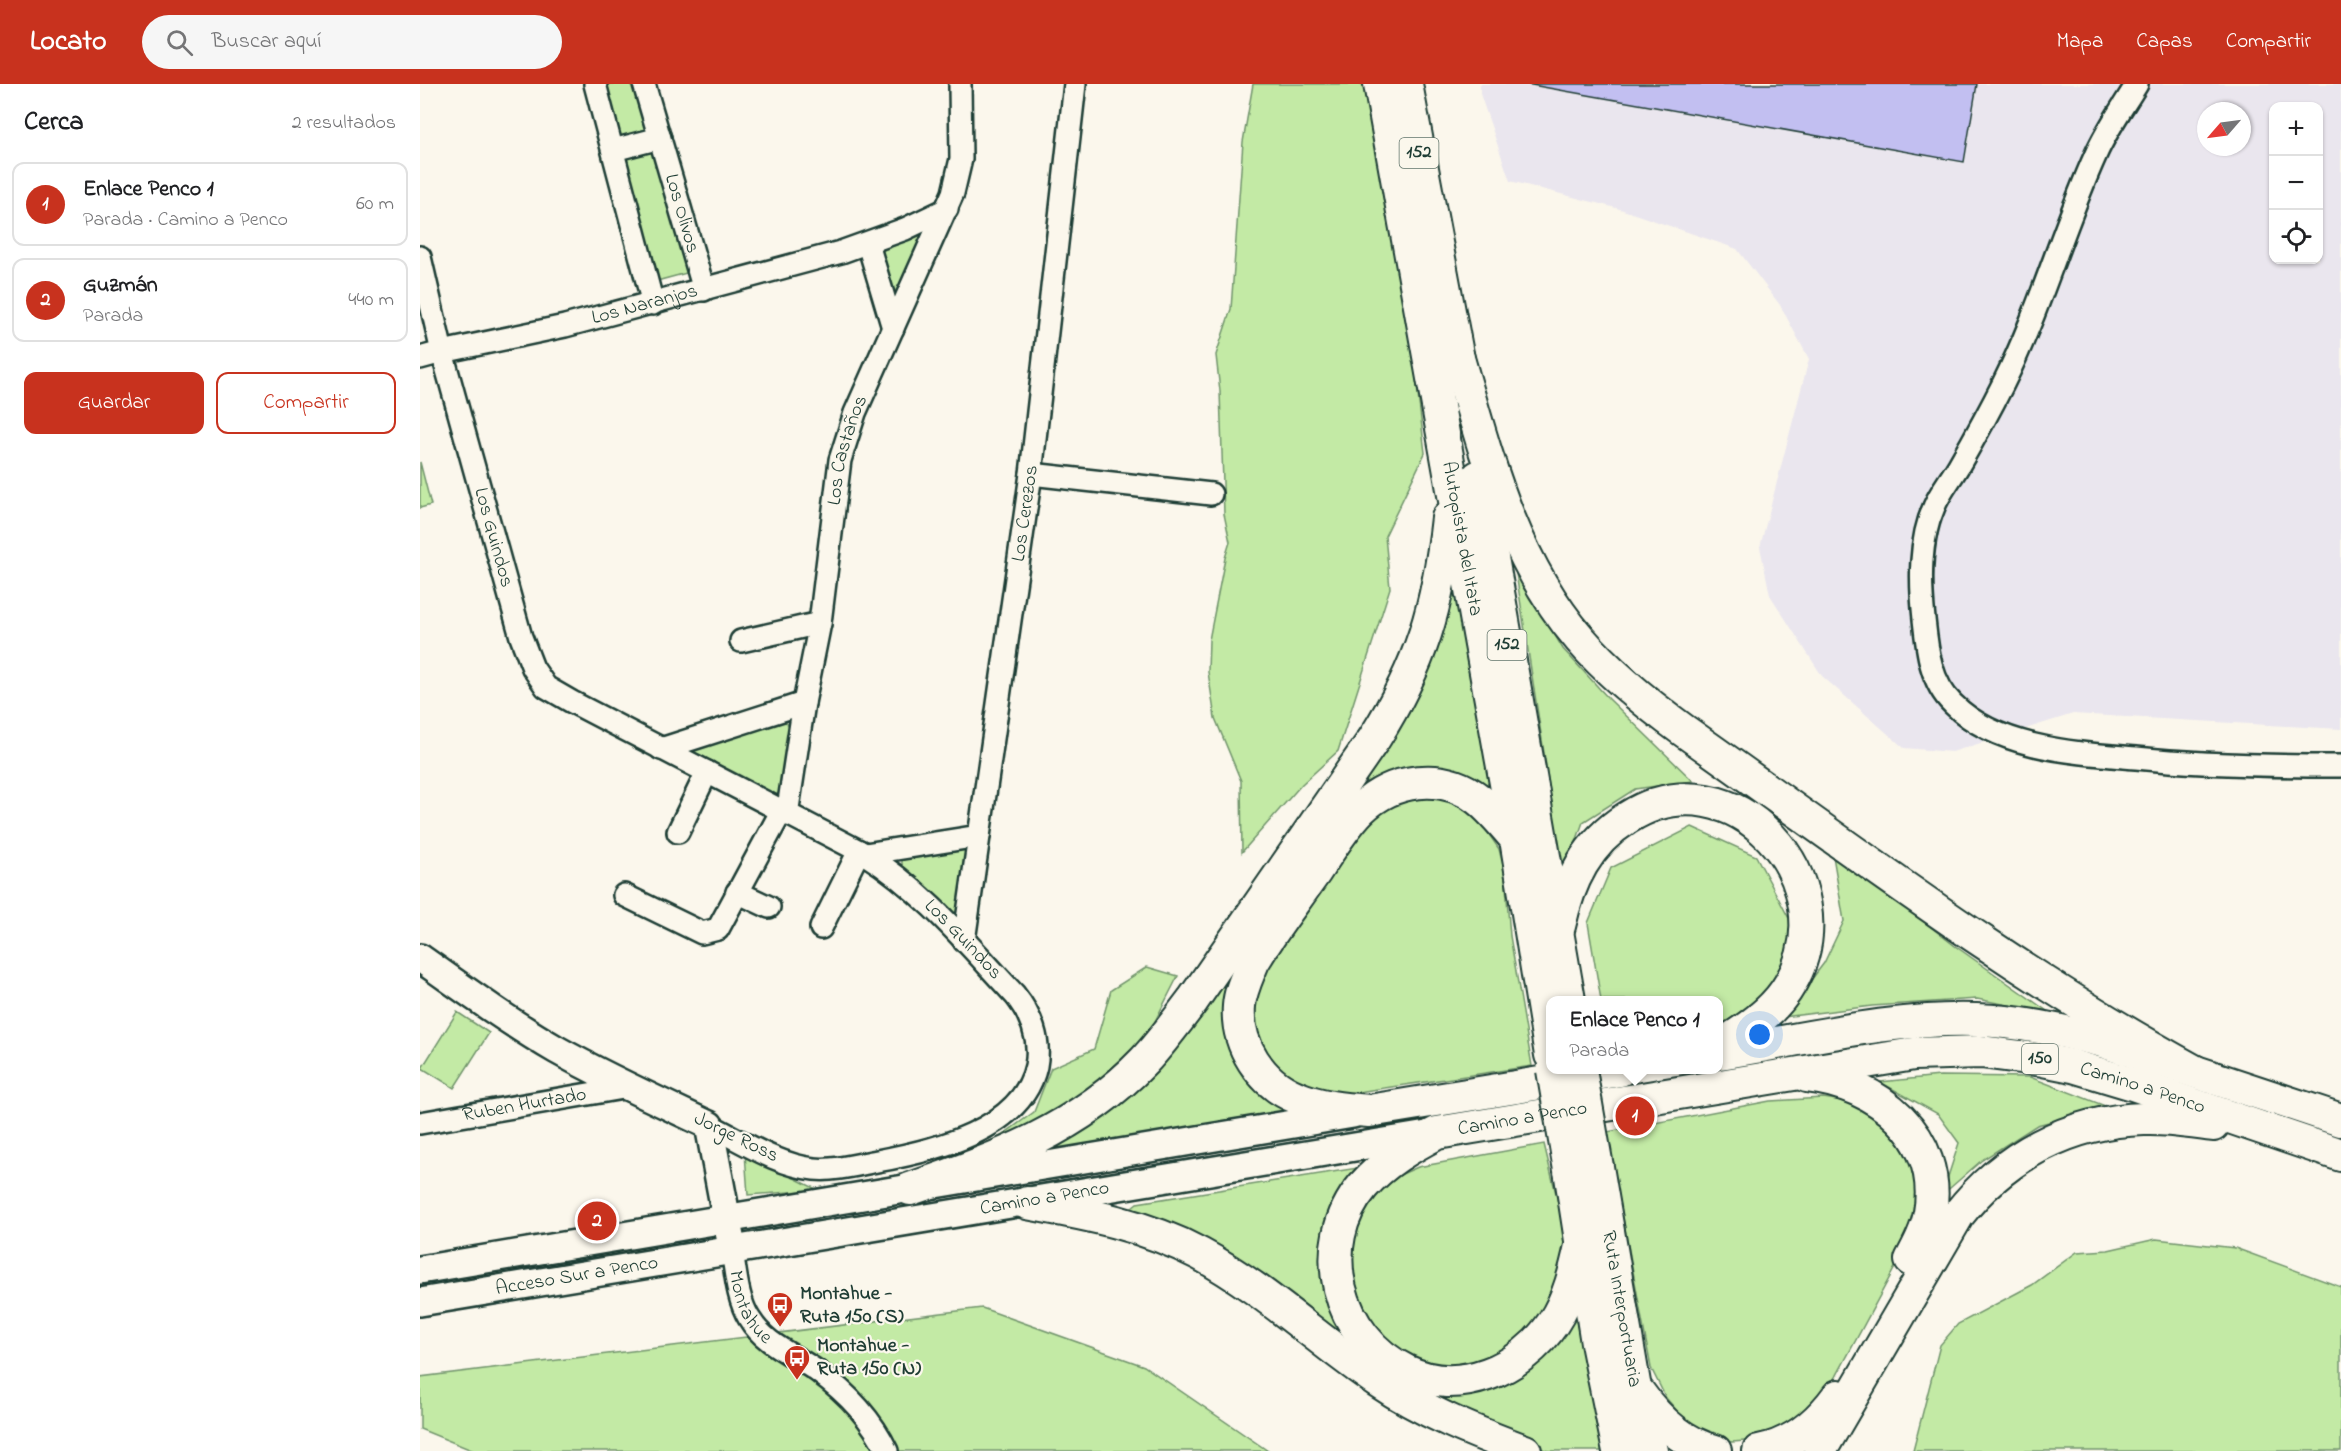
<!DOCTYPE html>
<html lang="es">
<head>
<meta charset="utf-8">
<style>
  :root { --surface:#fff; --page:#f6f6f6; --text:#202124; --muted:#757577; --line:#e0e0e0; --accent:#c8321e }
  body { margin:0; font-family:"Indie Flower",sans-serif; background:var(--page); color:var(--text) }
  .controls { position:absolute; right:18px; top:18px; display:grid; overflow:hidden; border-radius:12px; box-shadow:0 2px 4px #0004 }
  .controls button { width:54px; height:54px; display:grid; place-items:center; padding:0; border:0; border-bottom:2px solid var(--line); background:var(--surface); color:var(--text); font:30px sans-serif }
  .compass { position:absolute; left:1777px; top:18px; width:54px; height:54px; border-radius:50%; background:var(--surface); box-shadow:0 2px 4px #0004; rotate:242deg }
  .you { position:absolute; left:1340px; top:951px; width:21px; height:21px; margin:-15px; border:4px solid #fff; border-radius:50%; background:#1a73e8; box-shadow:0 0 0 9px #1a73e833 }
  .badge { display:grid; place-items:center; width:39px; height:39px; border-radius:50%; background:var(--accent); color:#fff; font-size:20px; font-weight:700 }
  .pin { position:absolute; translate:-50% -50%; border:3px solid #fff; box-shadow:0 2px 6px #0006 }
  .popup { position:absolute; left:1126px; top:912px; width:177px; height:78px; box-sizing:border-box; display:grid; place-content:center; border-radius:12px; background:var(--surface); filter:drop-shadow(0 2px 4px #0005); font-size:20px; white-space:nowrap; color:var(--muted) }
  .popup b { font-size:22px; color:var(--text) }
  .popup::after { content:''; position:absolute; left:50%; top:100%; margin-left:-12px; border:12px solid transparent; border-top-color:var(--surface) }
  .list { margin:0; padding:0; list-style:none }
  h2 { display:flex; justify-content:space-between; align-items:center; height:78px; margin:0; padding:0 24px; font-size:26px }
  h2 small { font-size:20px; font-weight:400; color:var(--muted) }
  .list li { display:grid; grid-template-columns:39px 1fr auto; gap:18px; align-items:center; box-sizing:border-box; height:84px; margin:0 12px 12px; padding:0 12px; border:2px solid var(--line); border-radius:12px }
  .list b { display:block; font-size:22px; white-space:nowrap }
  .list p { margin:0; font-size:20px; white-space:nowrap; color:var(--muted) }
  .list em { font-size:20px; font-style:normal; color:var(--muted) }
  .actions { display:flex; gap:12px; padding:18px 24px }
  .actions a { flex:1; padding:14px 0; border:2px solid var(--accent); border-radius:12px; text-align:center; font-size:21px; color:var(--accent) }
  .actions .main { background:var(--accent); color:#fff }
  .icon { flex:none; width:33px; height:33px; fill:none; stroke:currentColor; stroke-width:2; stroke-linecap:round; stroke-linejoin:round }
  .map { position:relative; flex:none; width:1921px; height:1367px; overflow:hidden }
  header { display:flex; align-items:center; gap:36px; box-sizing:border-box; height:84px; padding:0 30px; background:var(--accent); color:#fff }
  header strong { font-size:28px }
  nav { display:flex; gap:33px; margin-inline-start:auto; font-size:21px }
  .search { width:420px; height:54px; background:var(--page); display:flex; align-items:center; gap:15px; box-sizing:border-box; padding:0 21px; border-radius:33px; color:var(--muted); font-size:22px }
  main { display:flex }
  aside { flex:1; background:var(--surface) }
  .map>svg:first-child { display:block }
  .built { fill:#eae6ee; fill-rule:evenodd }
  .green { fill:#c3eaa5; stroke:#71946c; stroke-width:1.5 }
  .building { fill:#c2bff1; stroke:#1f3d34; stroke-width:1.5 }
  .lines { fill:none; stroke-linecap:round; stroke-linejoin:round }
  .minor-casing { stroke:#1f3d34; stroke-width:26 }
  .major-casing { stroke:#1f3d34; stroke-width:32 }
  .highway-casing { stroke:#1f3d34; stroke-width:36 }
  .minor { stroke:#fbf7ec; stroke-width:21 }
  .major { stroke:#fbf7ec; stroke-width:27 }
  .highway { stroke:#fbf7ec; stroke-width:32 }
  .highway-bridge-casing { stroke:#1f3d34; stroke-width:36; stroke-linecap:butt }
  .highway-bridge { stroke:#fbf7ec; stroke-width:32 }
  .labels { text-anchor:middle; dominant-baseline:central; stroke-width:4.5; stroke-linejoin:round; paint-order:stroke }
  .shield { fill:#fbf7ec; stroke:#61756b; stroke-width:1.5 }
  .shield-label { font-size:18px; font-weight:bold; fill:#1f3d34 }
  .street-label { font-size:20px; fill:#1f3d34; stroke:#fbf7ec }
  .poi-label { font-size:20px; font-weight:bold; fill:#1f3d34; stroke:#fbf7ec; text-anchor:start }
</style>
</head>
<body>
<header>
<strong>Locato</strong>
<div class="search"><svg class="icon" aria-label="search" viewBox="0 0 24 24"><circle cx="10" cy="10" r="6"/><path d="M15 15l6 6"/></svg>Buscar aquí</div>
<nav><a>Mapa</a><a>Capas</a><a>Compartir</a></nav>
</header>
<main>
<aside>
<h2>Cerca<small>2 resultados</small></h2>
<ul class="list">
<li><span class="badge">1</span><div><b>Enlace Penco 1</b><p>Parada · Camino a Penco</p></div><em>60 m</em></li>
<li><span class="badge">2</span><div><b>Guzmán</b><p>Parada</p></div><em>440 m</em></li>
</ul>
<div class="actions"><a class="main">Guardar</a><a>Compartir</a></div>
</aside>
<div class="map">
<svg width="1921" height="1367" viewBox="0 0 1921 1367">
  <rect width="100%" height="100%" fill="#fbf7ec"/>
  <filter id="ink" filterUnits="userSpaceOnUse"><feTurbulence type="fractalNoise" baseFrequency=".0167" numOctaves="2"/><feDisplacementMap in="SourceGraphic" scale="12" xChannelSelector="R" yChannelSelector="G"/><feConvolveMatrix kernelMatrix="1 2 1 2 8 2 1 2 1" color-interpolation-filters="sRGB"/></filter>
  <g filter="url(#ink)">
    <path class="built" d="M 1060,0 L 1921,0 L 1921,645 L 1653,630 L 1532,668 L 1484,664 L 1402,592 L 1350,511 L 1340,463 L 1389,275 L 1360,221 L 1317,165 L 1200,125 L 1090,97 L 1060,10 ZM 1854,22 L 1898,22 L 1898,176 L 1854,176 ZM 1786,27 L 1822,27 L 1822,63 L 1786,63 Z"/>
    <path class="green" d="M 177,0 L 221,0 L 274,187 L 233,198 Z
      M 833,0 L 944,0 L 993,269 L 1005,369 L 965,452 L 970,504 L 918,667 L 882,700 L 822,768 L 821,697 L 795,634 L 788,588 L 789,556 L 805,474 L 810,458 L 804,430 L 800,307 L 796,271 L 811,225 L 823,58 Z
      M 502,150 L 474,228 L 459,168 Z
      M 0,378 L 11,421 L 0,424 Z
      M 1095,483 L 1143,565 L 1189,615 L 1273,697 L 1215,705 L 1163,738 L 1147,784 L 1142,784 Z
      M 1036,501 L 1069,697 L 1067,703 L 932,713 L 1029,507 Z
      M 361,633 L 372,645 L 362,708 L 352,715 L 266,670 L 266,663 Z
      M 1021,711 L 1055,730 L 1079,765 L 1085,790 L 1090,852 L 1112,982 L 931,1009 L 917,1010 L 875,1001 L 832,958 L 833,900 L 949,736 L 979,715 Z
      M 1272,743 L 1336,772 L 1374,844 L 1353,907 L 1299,943 L 1299,916 L 1181,916 L 1168,839 L 1191,784 Z
      M 543,765 L 551,768 L 540,829 L 533,833 L 482,781 L 482,771 Z
      M 1412,766 L 1535,862 L 1630,929 L 1557,915 L 1452,922 L 1363,933 L 1404,879 L 1424,837 Z
      M 826,863 L 807,915 L 879,1026 L 632,1067 L 631,1064 Z
      M 727,883 L 758,892 L 728,951 L 640,1031 L 540,1072 L 581,1052 L 614,1028 L 631,984 L 674,965 L 691,906 Z
      M 37,928 L 69,949 L 34,1004 L 2,984 Z
      M 1520,992 L 1610,993 L 1688,1023 L 1617,1041 L 1562,1076 L 1522,1111 L 1539,1059 L 1518,1030 L 1460,998 Z
      M 1403,1014 L 1437,1019 L 1473,1044 L 1497,1088 L 1493,1150 L 1410,1304 L 1390,1328 L 1338,1356 L 1312,1358 L 1301,1357 L 1266,1337 L 1246,1314 L 1231,1284 L 1187,1048 L 1350,1017 Z
      M 1124,1060 L 1144,1143 L 1147,1167 L 1124,1234 L 1070,1277 L 1019,1286 L 967,1260 L 936,1213 L 930,1169 L 938,1139 L 954,1112 L 975,1093 L 998,1083 Z
      M 325,1069 L 398,1106 L 328,1111 Z
      M 944,1083 L 926,1106 L 931,1262 L 718,1129 L 712,1123 L 717,1119 Z
      M 1736,1155 L 1815,1164 L 1921,1203 L 1921,1367 L 1493,1367 L 1520,1261 L 1538,1240 L 1612,1201 L 1657,1168 L 1688,1166 Z
      M 562,1224 L 724,1282 L 848,1367 L 54,1367 L 0,1345 L 0,1293 Z
      M 1152,1237 L 1156,1237 L 1188,1367 L 1128,1367 L 1054,1341 L 984,1301 C 1007,1303 1031,1309 1054,1308 C 1097,1307 1131,1270 1152,1237 Z"/>
    <path class="building" d="M 1106,0 L 1557,0 L 1544,78 Z"/>
    <g class="lines">
      <g class="minor-casing">
        <g id="minor">
          <path d="M 175,0 L 233,220"/>
          <path id="s1" d="M 224,0 L 284,206"/>
          <path d="M 1717,0 C 1703,23 1687,45 1676,70 C 1642,145 1620,226 1583,300 C 1569,328 1554,355 1539,381 C 1531,395 1520,408 1514,423 C 1499,457 1500,498 1504,535 C 1507,564 1510,598 1533,620 C 1578,665 1656,669 1716,674 C 1784,681 1852,682 1921,682"/>
          <path d="M 193,66 L 240,54"/>
          <path d="M 448,160 L 473,244"/>
          <path id="s2" d="M 0,173 L 22,268 L 101,553 L 113,584 L 126,603 L 152,618 L 445,770 C 504,807 548,861 595,911 C 611,931 621,956 616,982 C 602,1047 512,1067 457,1077 C 436,1081 415,1087 394,1085 C 357,1081 322,1057 289,1041"/>
          <path id="s3" d="M 0,274 L 22,268 L 145,242 L 421,168 L 485,145 L 527,125"/>
          <path d="M 611,390 L 791,410"/>
          <path d="M 321,557 L 400,539"/>
          <path d="M 241,665 L 384,619"/>
          <path id="s4" d="M 367,731 L 384,619 L 400,539 L 420,376 L 435,329 L 533,109 L 541,75 L 540,0"/>
          <path d="M 258,748 L 287,688"/>
          <path d="M 445,770 L 559,752"/>
          <path d="M 317,808 L 349,823"/>
          <path d="M 204,811 L 282,849 L 298,845 L 361,728"/>
          <path d="M 401,844 L 439,767"/>
          <path id="s5" d="M 544,857 L 611,390 L 655,0"/>
          <path id="s6" d="M 0,1039 L 209,1003"/>
          <path id="s7" d="M 312,1167 C 316,1189 317,1214 329,1234 C 345,1261 373,1270 397,1287 C 426,1308 452,1335 467,1367"/>
        </g>
      </g>
      <g class="major-casing">
        <g id="major">
          <path d="M 0,874 C 45,906 89,938 137,966 C 187,994 238,1017 289,1041 L 310,1153"/>
          <path d="M 0,1186 L 933,1030"/>
          <path id="s8" d="M 0,1218 L 1007,1051"/>
        </g>
      </g>
      <g class="highway-casing">
        <g id="highway">
          <path id="s9" d="M 960,0 L 1096,755 L 1131,971"/>
          <path d="M 986,0 L 1041,291"/>
          <path d="M 1037,271 C 1066,370 1091,475 1160,555 C 1190,590 1226,619 1263,646 C 1430,764 1594,889 1774,987"/>
          <path d="M 1058,393 L 1149,916"/>
          <path d="M 1096,755 C 1084,741 1072,726 1058,715 C 1022,687 972,695 941,725 C 923,743 909,767 895,788 C 874,818 851,847 833,878 C 827,893 820,907 819,922 C 816,961 841,999 876,1013 C 899,1023 924,1025 949,1027 L 1200,986"/>
          <path d="M 1139,842 C 1149,797 1167,759 1207,734 C 1313,666 1430,798 1370,900 C 1355,927 1325,947 1299,962"/>
          <path d="M 1299,969 C 1381,956 1474,933 1556,936 C 1599,937 1641,946 1682,957 L 1921,1036"/>
          <path d="M 1387,992 C 1457,999 1523,1052 1510,1129 C 1507,1146 1499,1161 1491,1176"/>
          <path id="s10" d="M 1177,1083 L 1215,1305 L 1231,1367"/>
          <path d="M 1150,1086 L 1177,1259 L 1199,1367"/>
          <path d="M 490,1105 C 576,1076 660,1044 724,977 C 742,958 757,937 773,916 L 954,655 C 1002,579 1018,523 1028,434"/>
          <path d="M 607,1119 C 667,1130 726,1141 780,1170 C 845,1205 897,1256 958,1297 C 1004,1328 1054,1348 1105,1367"/>
          <path id="s11" d="M 1162,1157 C 1156,1185 1149,1215 1133,1239 C 1102,1285 1039,1313 986,1287 C 917,1254 893,1161 943,1102 C 963,1079 990,1063 1017,1049 L 1494,970 L 1561,968 L 1623,976 L 1653,982 L 1713,1000 L 1921,1071"/>
          <path d="M 1219,1309 C 1238,1336 1263,1359 1295,1367"/>
          <path d="M 1339,1367 C 1372,1361 1399,1338 1418,1312"/>
          <path d="M 1400,1367 L 1538,1131 C 1584,1072 1649,1037 1724,1035 C 1747,1034 1770,1038 1793,1041"/>
        </g>
      </g>
      <use href="#minor" class="minor"/>
      <use href="#major" class="major"/>
      <use href="#highway" class="highway"/>
      <g class="highway-bridge-casing">
        <path id="highway-bridge" d="M 1133,986 L 1150,1086
          M 1160,986 L 1177,1083"/>
      </g>
      <use href="#highway-bridge" class="highway-bridge"/>
    </g>
  </g>
  <defs>
    <g id="bus-pin" transform="scale(1.35)"><path d="M0 17L-7.5 6A9.5 9.5 0 1 1 7.5 6Z" fill="#c8321e" stroke="#fbf7ec"/><path d="M-5-6H5V4H4V6H2V4H-2V6H-4V4H-5ZM-3.5-4V0h7V-4ZM-3.5 1.2v1.5H-2V1.2ZM2 1.2v1.5H3.5V1.2Z" fill="#fff"/></g>
  </defs>
  <g fill-rule="evenodd">
    <use href="#bus-pin" x="360" y="1221"/>
    <use href="#bus-pin" x="377" y="1274"/>
  </g>
  <g class="labels">
    <g class="shield">
      <rect x="979.5" y="54" width="39" height="30" rx="4.5"/>
      <rect x="1067.5" y="546" width="39" height="30" rx="4.5"/>
      <rect x="1602" y="960" width="36" height="30" rx="4.5"/>
    </g>
    <g class="shield-label">
      <text x="999" y="69">152</text>
      <text x="1087" y="561">152</text>
      <text x="1620" y="975">150</text>
    </g>
    <g class="street-label">
      <text stroke="none"><textPath href="#s1" startOffset="135">Los Olivos</textPath></text>
      <text stroke="none"><textPath href="#s3" startOffset="231">Los Naranjos</textPath></text>
      <text stroke="none"><textPath href="#s4" startOffset="370">Los Castaños</textPath></text>
      <text stroke="none"><textPath href="#s5" startOffset="432">Los Cerezos</textPath></text>
      <text stroke="none"><textPath href="#s2" startOffset="290">Los Guindos</textPath></text>
      <text stroke="none"><textPath href="#s9" startOffset="462">Autopista del Itata</textPath></text>
      <text stroke="none"><textPath href="#s2" startOffset="940">Los Guindos</textPath></text>
      <text stroke="none"><textPath href="#s11" startOffset="1282">Camino a Penco</textPath></text>
      <text stroke="none"><textPath href="#s6" startOffset="106">Ruben Hurtado</textPath></text>
      <text stroke="none"><textPath href="#s11" startOffset="652">Camino a Penco</textPath></text>
      <text transform="translate(316 1054) rotate(26)">Jorge Ross</text>
      <text stroke="none"><textPath href="#s8" startOffset="633">Camino a Penco</textPath></text>
      <text stroke="none"><textPath href="#s8" startOffset="159">Acceso Sur a Penco</textPath></text>
      <text stroke="none"><textPath href="#s7" startOffset="60">Montahue</textPath></text>
      <text stroke="none"><textPath href="#s10" startOffset="144">Ruta Interportuaria</textPath></text>
    </g>
    <g class="poi-label">
      <text x="380" y="1210">Montahue -<tspan x="380" dy="23">Ruta 150 (S)</tspan></text>
      <text x="397" y="1262">Montahue -<tspan x="397" dy="23">Ruta 150 (N)</tspan></text>
    </g>
  </g>
</svg>
<div class="controls">
<button>+</button>
<button>−</button>
<button><svg class="icon" aria-label="locate" viewBox="0 0 24 24"><circle cx="12" cy="12" r="6"/><path d="M12 2v4M12 18v4M2 12h4M18 12h4"/></svg></button>
</div>
<svg class="compass" viewBox="-18 -18 36 36"><path d="M0-13l5 13h-10z" fill="#e53935"/><path d="M0 13l5-13h-10z" fill="#757577"/></svg>
<div class="you"></div>
<div class="pin badge" style="left:1215px;top:1032px">1</div>
<div class="popup"><b>Enlace Penco 1</b>Parada</div>
<div class="pin badge" style="left:177px;top:1137px">2</div>
</div>
</main>
</body>
</html>
